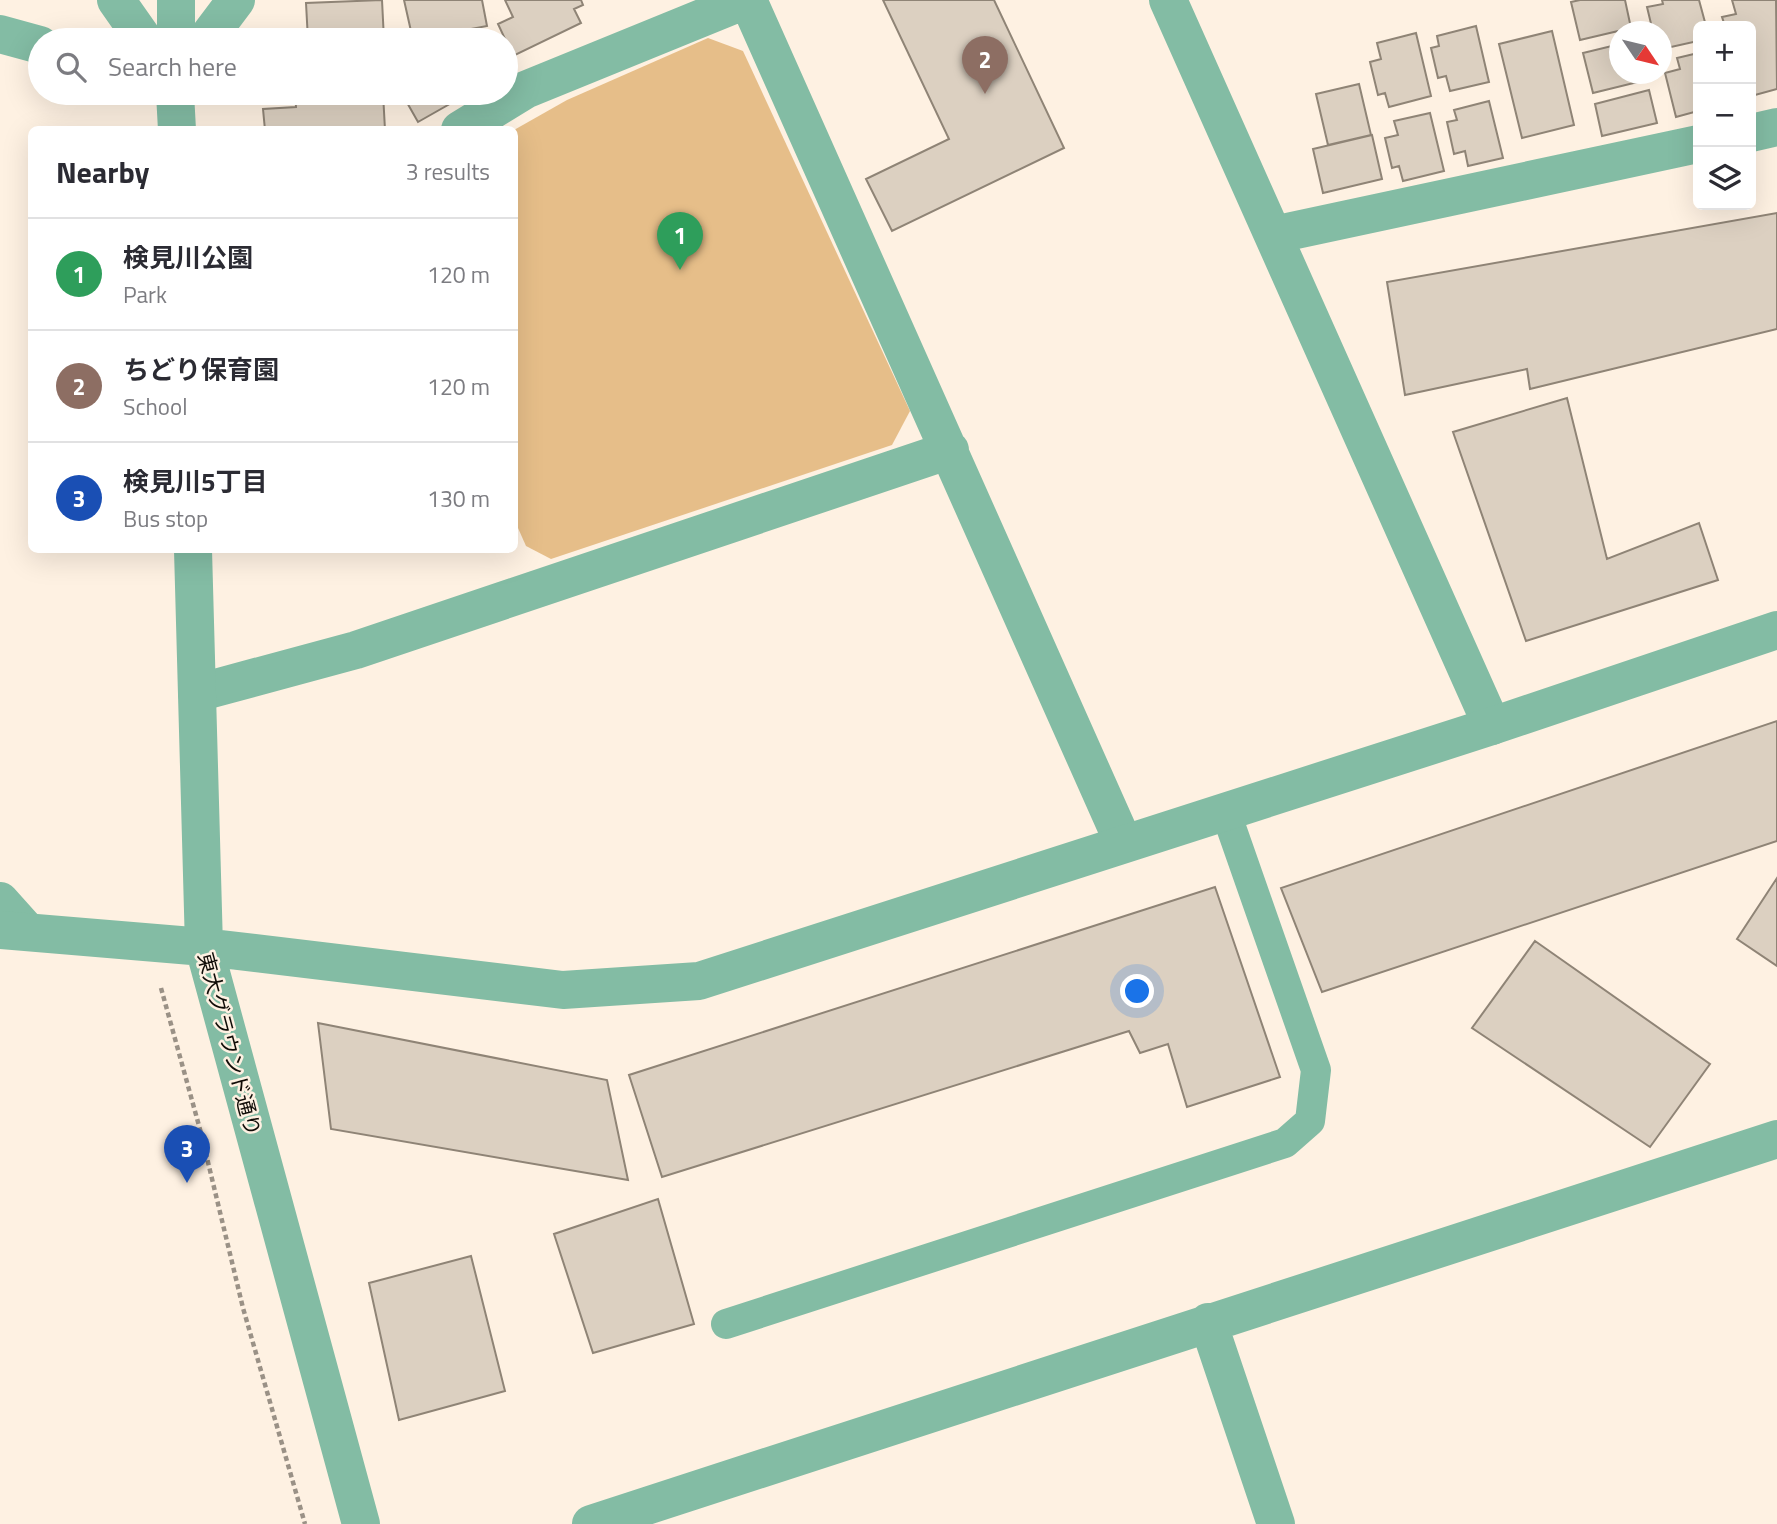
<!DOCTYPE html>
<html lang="en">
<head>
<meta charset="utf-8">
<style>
  :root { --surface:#fff; --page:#f7f7f7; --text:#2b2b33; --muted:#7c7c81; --line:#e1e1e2; --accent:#111827 }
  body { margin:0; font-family:"Titillium Web","Noto Sans JP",sans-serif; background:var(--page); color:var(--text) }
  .controls { position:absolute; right:21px; top:21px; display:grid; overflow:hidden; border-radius:10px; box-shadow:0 7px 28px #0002 }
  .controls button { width:63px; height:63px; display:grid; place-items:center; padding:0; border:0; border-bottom:2px solid var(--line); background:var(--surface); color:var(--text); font:35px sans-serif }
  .compass { position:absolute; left:1609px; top:21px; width:63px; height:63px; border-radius:50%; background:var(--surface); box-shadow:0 7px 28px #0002; rotate:125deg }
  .you { position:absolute; left:1138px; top:992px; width:24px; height:24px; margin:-18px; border:5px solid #fff; border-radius:50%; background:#1a73e8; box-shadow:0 0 0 10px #1a73e833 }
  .badge { display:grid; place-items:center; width:46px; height:46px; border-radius:50%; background:var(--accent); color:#fff; font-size:23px; font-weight:700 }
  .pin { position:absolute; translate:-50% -58px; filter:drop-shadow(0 2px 4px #0008) }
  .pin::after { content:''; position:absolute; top:37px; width:24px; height:21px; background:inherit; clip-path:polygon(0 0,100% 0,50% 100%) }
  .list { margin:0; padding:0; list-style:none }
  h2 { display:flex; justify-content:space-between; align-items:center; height:91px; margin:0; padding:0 28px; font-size:30px }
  h2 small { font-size:23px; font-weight:400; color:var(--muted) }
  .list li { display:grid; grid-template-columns:46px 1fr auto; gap:21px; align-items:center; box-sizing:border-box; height:112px; padding:0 28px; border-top:2px solid var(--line) }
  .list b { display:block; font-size:26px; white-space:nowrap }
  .list p { margin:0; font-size:23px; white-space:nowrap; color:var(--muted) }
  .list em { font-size:23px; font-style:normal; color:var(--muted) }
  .icon { flex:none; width:38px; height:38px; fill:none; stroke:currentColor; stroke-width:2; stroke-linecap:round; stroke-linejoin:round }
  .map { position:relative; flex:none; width:1777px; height:1524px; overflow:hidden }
  .search { position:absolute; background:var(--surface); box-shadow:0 7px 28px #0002; left:28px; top:28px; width:490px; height:77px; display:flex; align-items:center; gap:18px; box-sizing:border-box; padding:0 24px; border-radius:38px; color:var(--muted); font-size:26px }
  .panel { position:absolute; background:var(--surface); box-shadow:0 7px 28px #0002; left:28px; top:126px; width:490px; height:427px; border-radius:10px }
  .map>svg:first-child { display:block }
  .green { fill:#e6be89 }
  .building { fill:#dcd0c1; stroke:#8f8476; stroke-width:2 }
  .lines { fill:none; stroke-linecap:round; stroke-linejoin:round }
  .path { stroke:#9a9186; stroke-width:4.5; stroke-dasharray:5 3.5; stroke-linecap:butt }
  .service { stroke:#83bca4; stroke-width:30 }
  .minor { stroke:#83bca4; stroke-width:38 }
  .tertiary { stroke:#83bca4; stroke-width:38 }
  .labels { text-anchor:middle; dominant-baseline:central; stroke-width:5; stroke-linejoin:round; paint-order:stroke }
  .street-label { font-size:21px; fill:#100c07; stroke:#fef1e2 }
</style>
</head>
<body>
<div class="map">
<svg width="1777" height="1524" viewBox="0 0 1777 1524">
  <rect width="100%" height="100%" fill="#fef1e2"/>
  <path class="green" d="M 708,38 L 743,51 L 910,411 L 892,445 L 551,559 L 526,546 L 514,519 L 514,130 L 567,100 Z"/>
  <path class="building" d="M 382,0 L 384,40 L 308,40 L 306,3 Z
    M 404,0 L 482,0 L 487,26 L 413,40 Z
    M 505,0 L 581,0 L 583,5 L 574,9 L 581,23 L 513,56 L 498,24 L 513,17 Z
    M 883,0 L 994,0 L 1064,148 L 892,231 L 866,179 L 949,139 Z
    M 1580,0 L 1625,0 L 1631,28 L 1580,40 L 1571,2 Z
    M 1662,0 L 1699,0 L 1706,26 L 1698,26 L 1698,41 L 1662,49 L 1662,32 L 1653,32 L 1647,7 L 1663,4 Z
    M 1732,0 L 1776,0 L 1777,89 L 1755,95 L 1751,78 L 1751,26 L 1725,26 L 1722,17 L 1736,14 Z
    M 1476,26 L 1489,82 L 1450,91 L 1446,76 L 1438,78 L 1431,48 L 1439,46 L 1437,36 Z
    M 1552,31 L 1574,125 L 1522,138 L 1499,44 Z
    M 1416,33 L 1431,96 L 1389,107 L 1385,93 L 1378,95 L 1370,62 L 1381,59 L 1377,43 Z
    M 1620,44 L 1620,74 L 1645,74 L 1646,80 L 1593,93 L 1583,53 Z
    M 1698,53 L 1698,111 L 1676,117 L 1665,73 L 1680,69 L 1677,58 Z
    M 1359,84 L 1371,135 L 1328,145 L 1316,94 Z
    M 1649,90 L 1657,123 L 1602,136 L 1595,104 Z
    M 295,93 L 383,93 L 385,130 L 265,130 L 263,109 L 296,107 Z
    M 415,93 L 469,93 L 418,122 L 405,99 Z
    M 1489,101 L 1503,158 L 1468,166 L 1465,151 L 1454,154 L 1447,122 L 1457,120 L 1454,110 Z
    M 1430,113 L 1444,171 L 1403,181 L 1399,166 L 1392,168 L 1385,138 L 1398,135 L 1394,121 Z
    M 1372,135 L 1382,179 L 1323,193 L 1313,149 Z
    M 1777,213 L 1777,329 L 1530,389 L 1527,369 L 1405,395 L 1387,282 Z
    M 1567,398 L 1607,559 L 1699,523 L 1718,580 L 1526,641 L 1453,432 Z
    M 1777,721 L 1777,841 L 1322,992 L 1281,888 Z
    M 1777,878 L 1777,966 L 1737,939 Z
    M 1215,887 L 1280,1077 L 1187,1107 L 1168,1044 L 1140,1053 L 1129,1031 L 662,1177 L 629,1075 Z
    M 1535,941 L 1710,1064 L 1650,1147 L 1472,1028 Z
    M 318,1023 L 607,1080 L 628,1180 L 331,1129 Z
    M 658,1199 L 694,1324 L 593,1353 L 554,1234 Z
    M 471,1256 L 505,1391 L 399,1420 L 369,1283 Z"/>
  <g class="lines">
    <path class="path" d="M 161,988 L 201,1133 L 243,1308 L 305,1524"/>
    <path class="service" d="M 726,1324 L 1285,1143 L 1310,1121 L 1316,1070 L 1225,810"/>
    <path class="minor" d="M 748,0 L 1123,842
      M 1168,0 L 1492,726
      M 0,34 L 40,45
      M 460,130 L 525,90 L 746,0
      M 1751,133 L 1777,127
      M 1273,235 L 1698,144
      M 197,693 L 356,650 L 950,450
      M 0,901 L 26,930
      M 1208,1322 L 1276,1524
      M 591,1524 L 1777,1139"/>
    <path class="tertiary" d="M 116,0 L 144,40
      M 176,40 L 176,0
      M 206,40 L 236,0
      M 175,93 L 177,130
      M 193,550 L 204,947 L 361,1524
      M 0,930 L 204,947 L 563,990 L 699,981 L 1492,726 L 1777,630"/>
  </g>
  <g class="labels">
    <g class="street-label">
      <text transform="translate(230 1044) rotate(75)">東大グラウンド通り</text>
    </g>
  </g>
</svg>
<div class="controls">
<button>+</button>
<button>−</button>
<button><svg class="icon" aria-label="layers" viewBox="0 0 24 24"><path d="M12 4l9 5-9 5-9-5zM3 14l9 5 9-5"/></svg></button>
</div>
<svg class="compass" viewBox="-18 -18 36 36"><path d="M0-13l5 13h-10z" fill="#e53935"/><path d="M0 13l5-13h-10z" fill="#7c7c81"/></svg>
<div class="you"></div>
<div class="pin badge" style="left:680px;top:270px;background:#2e9e5b">1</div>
<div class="pin badge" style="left:985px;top:94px;background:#8d6e63">2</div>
<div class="pin badge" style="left:187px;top:1183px;background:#1a4fb4">3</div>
<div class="search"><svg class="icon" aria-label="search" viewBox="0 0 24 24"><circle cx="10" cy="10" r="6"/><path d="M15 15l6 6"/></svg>Search here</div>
<section class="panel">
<h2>Nearby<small>3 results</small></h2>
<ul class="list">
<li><span class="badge" style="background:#2e9e5b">1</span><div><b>検見川公園</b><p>Park</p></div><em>120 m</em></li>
<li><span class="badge" style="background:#8d6e63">2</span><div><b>ちどり保育園</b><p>School</p></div><em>120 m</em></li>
<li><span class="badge" style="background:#1a4fb4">3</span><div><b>検見川5丁目</b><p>Bus stop</p></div><em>130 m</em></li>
</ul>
</section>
</div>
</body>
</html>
